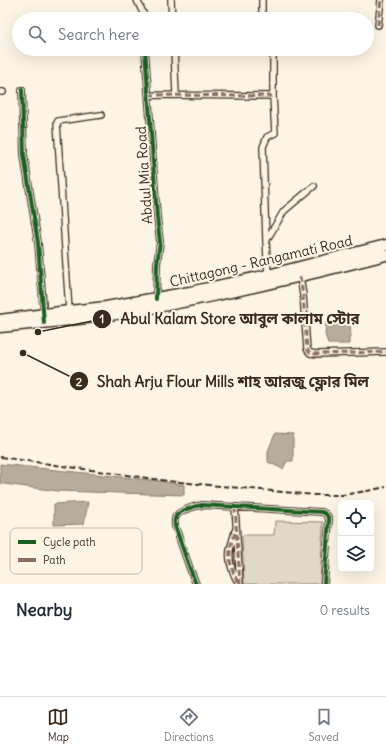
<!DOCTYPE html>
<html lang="en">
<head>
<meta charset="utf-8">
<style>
  :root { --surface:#fff; --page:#f6f6f7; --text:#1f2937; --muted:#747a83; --line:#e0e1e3; --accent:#3b2a1e }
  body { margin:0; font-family:Delius,"Noto Sans Bengali",sans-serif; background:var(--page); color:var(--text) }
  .controls { position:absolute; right:12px; bottom:12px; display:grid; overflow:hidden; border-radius:6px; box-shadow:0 4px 16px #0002 }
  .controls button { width:36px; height:36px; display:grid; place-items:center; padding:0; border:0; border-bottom:1px solid var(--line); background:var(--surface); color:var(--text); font:20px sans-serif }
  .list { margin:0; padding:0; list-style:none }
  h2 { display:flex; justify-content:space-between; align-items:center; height:52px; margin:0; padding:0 16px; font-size:17px }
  h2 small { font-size:13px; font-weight:400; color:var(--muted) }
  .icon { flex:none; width:22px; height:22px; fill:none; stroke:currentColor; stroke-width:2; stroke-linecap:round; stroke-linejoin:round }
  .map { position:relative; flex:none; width:386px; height:584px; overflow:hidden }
  .search { position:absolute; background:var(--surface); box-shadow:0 4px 16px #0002; left:12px; right:12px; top:12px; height:44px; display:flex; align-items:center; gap:10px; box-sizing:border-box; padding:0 14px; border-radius:22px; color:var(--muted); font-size:15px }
  .sheet { height:112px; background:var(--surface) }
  nav { display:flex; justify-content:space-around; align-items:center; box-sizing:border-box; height:56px; border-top:1px solid var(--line); background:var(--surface); font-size:11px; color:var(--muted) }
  nav a { display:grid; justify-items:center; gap:2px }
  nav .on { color:var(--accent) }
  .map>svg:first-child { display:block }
  .green { fill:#e0d8c8; stroke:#8e8173 }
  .water { fill:#b7ad9e; stroke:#85796b }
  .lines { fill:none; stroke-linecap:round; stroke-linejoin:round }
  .street-casing { stroke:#3b2a1e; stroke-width:8 }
  .highway-casing { stroke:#3b2a1e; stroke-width:13 }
  .street { stroke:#fcf5e5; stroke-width:5.5 }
  .highway { stroke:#fcf5e5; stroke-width:10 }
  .rail { stroke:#3b2a1e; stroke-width:2; stroke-dasharray:6 3; stroke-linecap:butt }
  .quiet { stroke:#8d6e63; stroke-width:3; stroke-dasharray:6 3; stroke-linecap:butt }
  .cycleway-casing { stroke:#fcf5e5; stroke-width:6 }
  .cycleway { stroke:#1b5e20; stroke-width:4 }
  .labels { text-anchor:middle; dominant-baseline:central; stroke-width:4; stroke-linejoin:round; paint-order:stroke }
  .street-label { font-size:14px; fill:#3b2a1e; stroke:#fcf5e5 }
  .key { fill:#fcf5e5; stroke:#c2b8a9; stroke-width:1 }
  .key-label { font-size:11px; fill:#3b2a1e }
  .leader { fill:none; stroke:#3b2a1e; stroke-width:1.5 }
  .callout-dot { fill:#3b2a1e; stroke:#fcf5e5; stroke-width:1.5 }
  .mark-label { font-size:12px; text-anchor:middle; font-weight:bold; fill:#fff }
  .callout-label { font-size:15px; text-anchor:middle; font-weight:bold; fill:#3b2a1e; stroke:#fcf5e5; stroke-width:4; stroke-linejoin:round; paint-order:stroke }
</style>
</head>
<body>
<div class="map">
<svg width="386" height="584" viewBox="0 0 386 584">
  <rect width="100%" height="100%" fill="#fcf5e5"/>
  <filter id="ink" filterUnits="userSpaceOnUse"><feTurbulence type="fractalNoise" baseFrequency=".025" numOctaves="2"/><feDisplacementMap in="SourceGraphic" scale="8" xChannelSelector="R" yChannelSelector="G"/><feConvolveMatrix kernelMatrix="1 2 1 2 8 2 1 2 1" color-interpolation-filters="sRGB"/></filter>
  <g filter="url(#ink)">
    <path class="green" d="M 275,521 L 323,522 L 320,584 L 244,584 L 242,535 L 274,535 Z"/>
    <path class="water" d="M 326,323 L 350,323 L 351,336 L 349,336 L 349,344 L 328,344 L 325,334 Z
      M 275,434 L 293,435 L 293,461 L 287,461 L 283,469 L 268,462 L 268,451 Z
      M 0,464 L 159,481 L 184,485 L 184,495 L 58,491 L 4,484 L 0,483 Z
      M 88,502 L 84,524 L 54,525 L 54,504 Z"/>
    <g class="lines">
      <g class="street-casing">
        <path id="street" d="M 137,0 L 143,13 L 143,19
          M 171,0 L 172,19
          M 262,0 L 262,14 L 264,19
          M 378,25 L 381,0
          M 145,49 L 157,217 L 160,242 L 157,264 L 156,299
          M 174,49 L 176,94
          M 22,90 L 24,155 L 38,243 L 44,317
          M 0,92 L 3,92
          M 149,95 L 273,96
          M 266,241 L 263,147 L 267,137 L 275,133 L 273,96 L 273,49
          M 268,275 L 266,241 L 284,211 L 314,186
          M 300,277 L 303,295 L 307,349 L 310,353 L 317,354 L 386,352
          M 69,311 L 57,123 L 58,121 L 101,115
          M 235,507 L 240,584
          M 235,531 C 234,537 231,544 230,550 C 228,562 233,574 239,584
          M 196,584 L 190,569 L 175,526 C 175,523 174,519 176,516 C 181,510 195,506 202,505 L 322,512 L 326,514 L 329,519 L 324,584"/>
      </g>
      <g class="highway-casing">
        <path id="highway" d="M 0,320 L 60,312 L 106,307 L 190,292 L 268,275 L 386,245
          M 0,327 C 54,322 109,317 162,306 C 237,292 312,274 386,255"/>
      </g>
      <use href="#street" class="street"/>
      <use href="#highway" class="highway"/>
      <path class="rail" d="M 0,457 L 168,481 L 314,495 L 343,495 L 367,491 L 386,487"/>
      <path class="quiet" d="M 378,25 L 381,0
        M 149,95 L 273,96
        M 300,277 L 303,295 L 307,349 L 310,353 L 317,354 L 386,352
        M 235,507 L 240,584
        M 235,533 C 233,539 230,545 230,551 C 228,563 234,574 239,584"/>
      <g class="cycleway-casing">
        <path id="cycleway" d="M 145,49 L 157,217 L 160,242 L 157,264 L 156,299
          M 22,90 L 24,155 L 38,243 L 44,323
          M 196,584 L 190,569 L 175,526 C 175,523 174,519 176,516 C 181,510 195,506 202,505 L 322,512 L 326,514 L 329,519 L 324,584"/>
      </g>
      <use href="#cycleway" class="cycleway"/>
    </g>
  </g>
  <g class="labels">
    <g class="street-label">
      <text transform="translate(144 175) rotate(-94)">Abdul Mia Road</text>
      <text transform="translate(261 261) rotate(-13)">Chittagong - Rangamati Road</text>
    </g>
  </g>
  <rect x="10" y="528" width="132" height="46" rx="6" class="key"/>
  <rect x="18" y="540" width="18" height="4" fill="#1b5e20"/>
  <rect x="18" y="558" width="18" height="4" fill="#8d6e63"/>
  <g class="key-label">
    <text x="43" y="546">Cycle path</text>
    <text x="43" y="564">Path</text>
  </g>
  <path class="leader" d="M38 332L102 319M23 353L79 381"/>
  <g class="callout-dot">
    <circle cx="38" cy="332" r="4"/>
    <circle cx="23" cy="353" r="4"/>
    <circle cx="102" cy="319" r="10"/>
    <circle cx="79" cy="381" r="10"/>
  </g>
  <g class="mark-label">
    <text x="102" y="323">1</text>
    <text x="79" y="386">2</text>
  </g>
  <g class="callout-label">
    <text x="240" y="324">Abul Kalam Store আবুল কালাম স্টোর</text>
    <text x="233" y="387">Shah Arju Flour Mills শাহ আরজু ফ্লোর মিল</text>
  </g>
</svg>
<div class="controls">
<button><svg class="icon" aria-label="locate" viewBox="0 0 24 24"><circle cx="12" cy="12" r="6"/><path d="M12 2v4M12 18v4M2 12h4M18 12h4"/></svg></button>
<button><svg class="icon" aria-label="layers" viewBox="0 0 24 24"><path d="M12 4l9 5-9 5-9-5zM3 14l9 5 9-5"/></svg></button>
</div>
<div class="search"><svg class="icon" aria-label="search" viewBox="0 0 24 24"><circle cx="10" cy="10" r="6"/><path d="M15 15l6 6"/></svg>Search here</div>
</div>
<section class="sheet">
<h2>Nearby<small>0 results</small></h2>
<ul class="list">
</ul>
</section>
<nav>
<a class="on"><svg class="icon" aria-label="map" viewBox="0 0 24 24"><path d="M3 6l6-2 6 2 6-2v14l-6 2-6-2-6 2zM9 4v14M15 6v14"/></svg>Map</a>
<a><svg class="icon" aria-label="directions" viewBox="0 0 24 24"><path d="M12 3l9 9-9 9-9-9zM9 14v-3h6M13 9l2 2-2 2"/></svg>Directions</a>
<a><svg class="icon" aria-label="saved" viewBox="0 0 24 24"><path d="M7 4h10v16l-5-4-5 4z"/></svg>Saved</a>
</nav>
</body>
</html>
